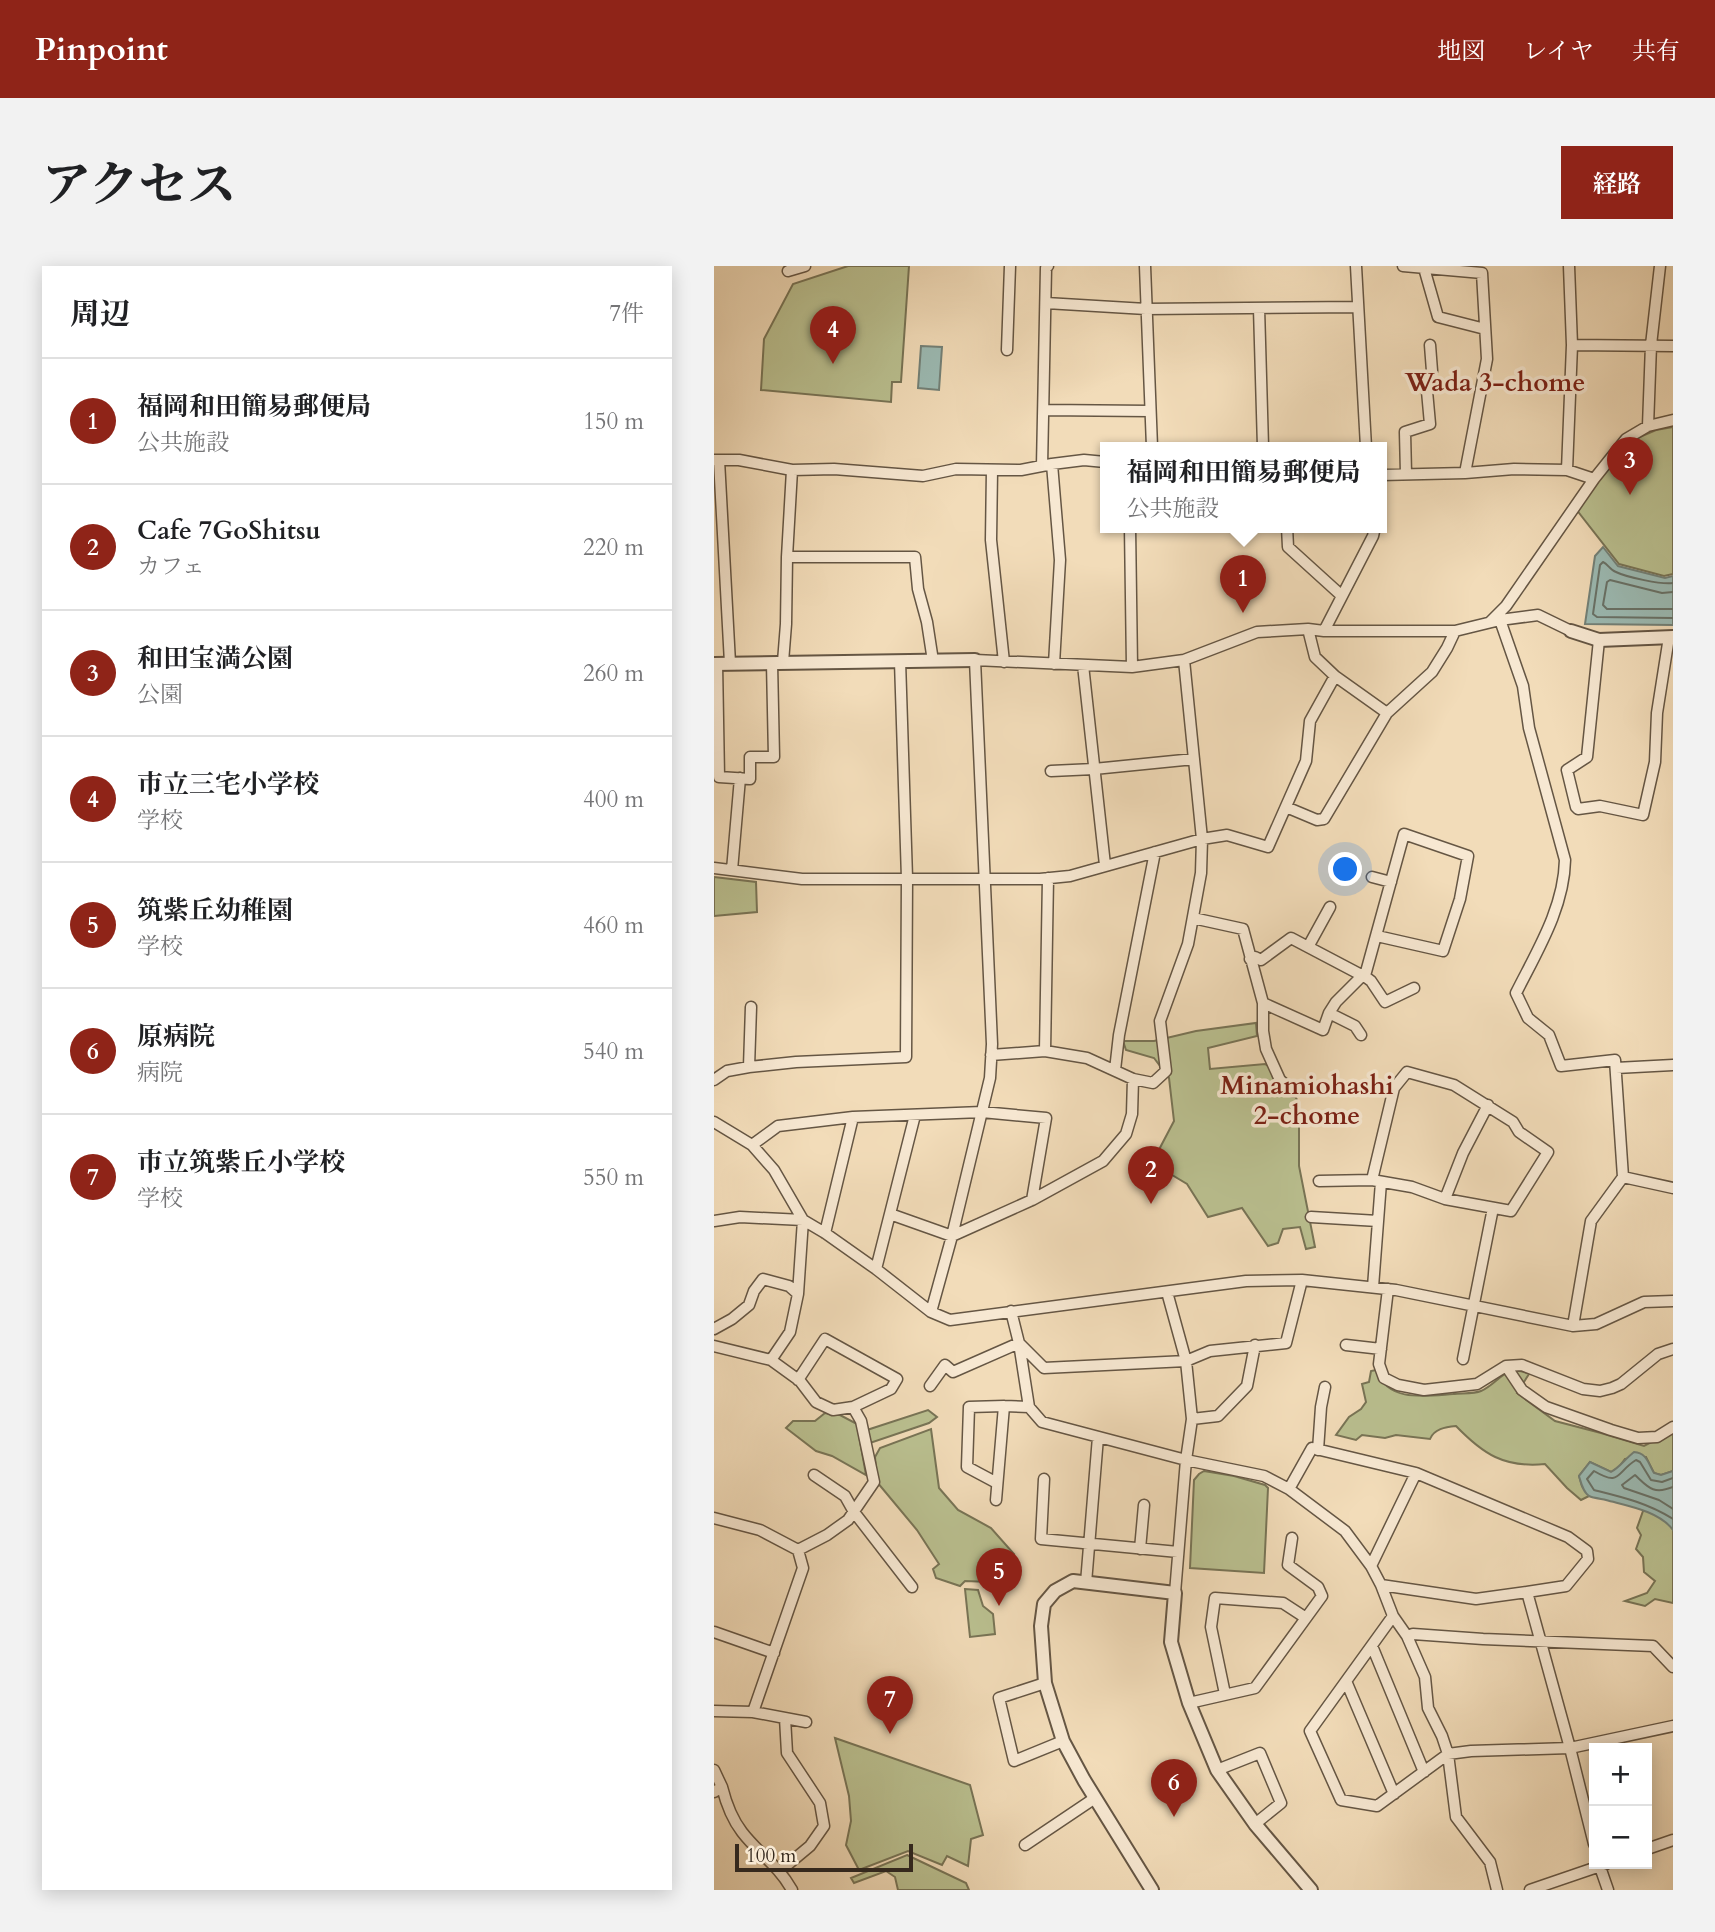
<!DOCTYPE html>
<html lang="ja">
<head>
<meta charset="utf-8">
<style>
  :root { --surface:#fff; --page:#f2f2f2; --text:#202124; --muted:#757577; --line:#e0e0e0; --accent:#8f2418 }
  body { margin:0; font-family:Cardo,"Noto Serif JP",serif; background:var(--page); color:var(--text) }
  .controls { position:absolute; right:21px; bottom:21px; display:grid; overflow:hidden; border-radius:0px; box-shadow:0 4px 18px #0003 }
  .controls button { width:63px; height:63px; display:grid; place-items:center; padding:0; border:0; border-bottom:2px solid var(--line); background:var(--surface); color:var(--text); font:35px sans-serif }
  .scale { position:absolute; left:21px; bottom:18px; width:178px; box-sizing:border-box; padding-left:7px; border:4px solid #36291d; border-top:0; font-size:19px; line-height:24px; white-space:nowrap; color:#36291d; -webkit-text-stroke:5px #f7e8d2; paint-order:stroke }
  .you { position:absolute; left:632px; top:604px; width:24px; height:24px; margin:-18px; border:5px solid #fff; border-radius:50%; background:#1a73e8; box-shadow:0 0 0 10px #1a73e833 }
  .badge { display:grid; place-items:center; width:46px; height:46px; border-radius:50%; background:var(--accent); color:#fff; font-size:23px; font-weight:700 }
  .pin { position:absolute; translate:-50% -58px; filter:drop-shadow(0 2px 4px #0008) }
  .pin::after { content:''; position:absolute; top:37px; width:24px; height:21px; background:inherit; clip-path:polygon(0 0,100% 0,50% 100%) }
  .popup { position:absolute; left:386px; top:176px; width:287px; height:91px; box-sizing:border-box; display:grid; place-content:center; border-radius:0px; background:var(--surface); filter:drop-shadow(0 2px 5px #0005); font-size:23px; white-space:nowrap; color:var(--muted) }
  .popup b { font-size:26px; color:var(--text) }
  .popup::after { content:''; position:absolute; left:50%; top:100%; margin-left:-14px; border:14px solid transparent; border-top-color:var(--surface) }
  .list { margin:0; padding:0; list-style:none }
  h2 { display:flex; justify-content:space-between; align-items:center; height:91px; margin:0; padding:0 28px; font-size:30px }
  h2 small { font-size:23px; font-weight:400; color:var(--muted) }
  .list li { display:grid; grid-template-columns:46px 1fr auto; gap:21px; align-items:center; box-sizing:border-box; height:126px; padding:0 28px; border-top:2px solid var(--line) }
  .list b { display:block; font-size:26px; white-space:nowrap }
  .list p { margin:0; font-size:23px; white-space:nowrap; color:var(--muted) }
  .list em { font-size:23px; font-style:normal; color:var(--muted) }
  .map { position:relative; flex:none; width:959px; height:1624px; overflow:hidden; border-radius:0px }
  header { display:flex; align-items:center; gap:42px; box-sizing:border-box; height:98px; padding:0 35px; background:var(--accent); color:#fff }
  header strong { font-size:33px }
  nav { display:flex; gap:38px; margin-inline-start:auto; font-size:24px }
  .intro { display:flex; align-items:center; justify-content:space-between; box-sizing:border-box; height:168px; padding:0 42px }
  h1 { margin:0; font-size:49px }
  .button { padding:18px 32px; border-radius:0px; background:var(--accent); color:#fff; font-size:24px; font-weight:700 }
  main { display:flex; gap:42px; padding:0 42px }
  aside { flex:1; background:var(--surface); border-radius:0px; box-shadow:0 4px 18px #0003 }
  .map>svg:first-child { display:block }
  .green { fill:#bac090; stroke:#787456; stroke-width:2 }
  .water { fill:#9cbbb4; stroke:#738178; stroke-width:2 }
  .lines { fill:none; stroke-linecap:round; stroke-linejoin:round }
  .shore { stroke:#697268; stroke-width:2 }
  .minor-casing { stroke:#655644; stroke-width:13 }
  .tertiary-casing { stroke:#655644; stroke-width:16 }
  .minor { stroke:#f7e8d2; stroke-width:10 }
  .tertiary { stroke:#f7e8d2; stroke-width:12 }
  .labels { text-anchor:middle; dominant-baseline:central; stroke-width:7; stroke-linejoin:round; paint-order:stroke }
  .neighbourhood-label { font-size:26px; font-weight:bold; fill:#7a1f14; stroke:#f7e8d2 }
</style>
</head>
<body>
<header>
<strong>Pinpoint</strong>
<nav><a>地図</a><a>レイヤ</a><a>共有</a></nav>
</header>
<div class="intro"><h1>アクセス</h1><a class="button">経路</a></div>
<main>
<aside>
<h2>周辺<small>7件</small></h2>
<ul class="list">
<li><span class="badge">1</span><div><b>福岡和田簡易郵便局</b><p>公共施設</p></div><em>150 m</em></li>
<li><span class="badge">2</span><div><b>Cafe 7GoShitsu</b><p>カフェ</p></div><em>220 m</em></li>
<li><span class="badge">3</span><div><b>和田宝満公園</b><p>公園</p></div><em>260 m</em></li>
<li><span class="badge">4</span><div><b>市立三宅小学校</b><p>学校</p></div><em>400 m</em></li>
<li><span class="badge">5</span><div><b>筑紫丘幼稚園</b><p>学校</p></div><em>460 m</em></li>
<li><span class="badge">6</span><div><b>原病院</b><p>病院</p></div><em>540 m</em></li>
<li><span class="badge">7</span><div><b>市立筑紫丘小学校</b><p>学校</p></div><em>550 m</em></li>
</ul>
</aside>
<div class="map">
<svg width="959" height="1624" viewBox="0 0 959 1624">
  <rect width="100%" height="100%" fill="#f2dcb9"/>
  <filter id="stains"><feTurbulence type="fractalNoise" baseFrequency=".00286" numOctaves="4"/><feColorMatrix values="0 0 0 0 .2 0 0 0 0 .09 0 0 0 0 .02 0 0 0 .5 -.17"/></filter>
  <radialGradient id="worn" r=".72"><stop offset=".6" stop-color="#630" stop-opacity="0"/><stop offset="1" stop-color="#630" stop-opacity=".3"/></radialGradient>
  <path class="green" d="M 134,0 L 195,0 L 187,116 L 178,116 L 177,136 L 47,124 L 50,73 L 79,18 Z
    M 959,161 L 959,308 L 950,310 L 905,298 L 862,243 L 914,176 L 942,164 Z
    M 0,611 L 42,616 L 43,646 L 0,650 Z
    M 542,757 L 543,770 L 494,782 L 496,803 L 551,798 L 568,809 L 585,837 L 585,900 L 601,981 L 592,983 L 586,961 L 569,963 L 564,977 L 554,980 L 528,942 L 494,951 L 473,918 L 438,897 L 460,855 L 455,812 L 440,792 L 412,784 L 409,775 L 440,775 L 482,765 Z
    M 662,1104 C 674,1137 712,1130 739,1128 C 748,1127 760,1128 767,1125 C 785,1117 791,1097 815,1108 L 803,1127 L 841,1155 L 887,1167 L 930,1180 L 959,1165 L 959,1205 L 947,1209 L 940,1207 L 932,1191 L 911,1193 L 905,1201 L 897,1206 L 876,1196 L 865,1210 L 868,1220 L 875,1230 L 867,1234 L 853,1222 L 831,1198 C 790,1202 769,1188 742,1160 C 731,1161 720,1163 716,1173 L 682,1169 L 671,1172 L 648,1169 L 642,1174 L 622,1169 L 635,1151 L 647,1143 L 652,1136 L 648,1118 L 655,1116 L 657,1105 Z
    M 214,1144 L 223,1151 L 215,1157 L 156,1177 L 153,1164 Z
    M 111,1147 L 126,1149 L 143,1158 L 152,1209 L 118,1190 L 102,1185 L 72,1162 L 79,1155 L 101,1155 Z
    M 217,1163 L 225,1222 L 244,1244 L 277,1262 L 300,1288 L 276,1316 L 251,1315 L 246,1320 L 222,1312 L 219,1303 L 225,1298 L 203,1264 L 163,1216 L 161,1191 L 166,1182 Z
    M 490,1205 L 520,1210 L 551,1219 L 554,1222 L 550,1307 L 476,1302 L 480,1214 L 485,1208 Z
    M 959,1234 L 959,1337 L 941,1333 L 931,1340 L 911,1335 L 933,1327 L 941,1315 L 930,1306 L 929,1291 L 922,1283 L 927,1269 L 923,1262 L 929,1245 Z
    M 251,1323 L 264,1324 L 269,1340 L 279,1348 L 281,1368 L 256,1371 Z
    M 121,1472 L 256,1519 L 269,1569 L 257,1573 L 254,1600 L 233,1590 L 228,1599 L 194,1585 L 145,1604 L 132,1579 L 137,1555 L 135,1530 Z
    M 193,1589 L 252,1617 L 255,1624 L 184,1624 L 181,1611 L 172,1605 L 140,1617 L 137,1612 Z"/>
  <path class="water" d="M 207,80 L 228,81 L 225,124 L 204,122 Z
    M 889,281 L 904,300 L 951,312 L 959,310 L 959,359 L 871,358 L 881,290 Z
    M 920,1186 C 933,1187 934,1197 940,1207 L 947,1209 L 959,1205 L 959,1264 C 945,1245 914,1240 892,1234 C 888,1233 879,1232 875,1230 C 869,1226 867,1217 865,1210 L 876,1196 L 897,1206 C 906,1201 911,1193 920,1186 Z"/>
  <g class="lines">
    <path class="shore" d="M 959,317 C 948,319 912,311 902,306 C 896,304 894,298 889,296 L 886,299 L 879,348 L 883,351 L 959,352
      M 959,326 L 948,327 L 896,314 L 893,316 L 889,339 L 893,343 L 959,343
      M 959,1212 L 948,1216 L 937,1214 L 926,1196 L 922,1194 C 902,1206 907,1221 880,1205 L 873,1213 L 880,1224 C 908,1231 934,1237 959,1253
      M 959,1221 C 939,1229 934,1221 921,1209 L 908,1219 L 910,1222 L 945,1234 L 959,1243"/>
    <g class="minor-casing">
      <path id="minor" d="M 431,0 L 438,181
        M 642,0 L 652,181
        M 689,0 L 768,7 L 773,93 L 751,207
        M 710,2 L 724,51 L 771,63
        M 74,5 L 91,0
        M 332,37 L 432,43 L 644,41
        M 545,42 L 549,181
        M 858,79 L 959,80
        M 293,84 L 296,0
        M 330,144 L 436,145
        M 934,160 L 937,79 L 946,0
        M 0,194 L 25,194 L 78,204
        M 5,194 L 16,397
        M 338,198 L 346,294 L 340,398
        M 328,200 L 332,2 L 334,0
        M 278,204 L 277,274 L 290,396
        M 853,204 L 858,79 L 855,0
        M 692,208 L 691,166 L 716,158 L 712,114 L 718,105 L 716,79
        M 667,209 L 751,207 L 800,203 L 853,204 L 880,213
        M 416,261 L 418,401
        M 573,261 L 574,281 L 628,330
        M 73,291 L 201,291 L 204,323 L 213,356 L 219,395
        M 786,354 L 809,420 L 815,462 L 851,594 C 850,642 823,685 802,727 L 814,752 L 835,769 L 847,800 L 901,794 L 909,911 L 877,955 L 859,1060
        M 776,356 L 792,340 L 880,213 L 912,173 L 934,160 L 959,154
        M 610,365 L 659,270 L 661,261
        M 885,374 L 873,491 L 853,504 L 862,541 L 864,543 L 886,540 L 929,549 L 941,496 L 943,447 L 955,371
        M 69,396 L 72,358 L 73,291 L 78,204 L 120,203 L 209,210 L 242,203 L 307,204 L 338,198 L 370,194 L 391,196
        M 3,397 L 5,511 L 36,513 L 36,491 L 60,491 L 58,397
        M 369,399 L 391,599
        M 621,410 L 673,447 L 718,406 L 733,382 L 741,365
        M 337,505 L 380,503 L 480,493
        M 572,541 L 603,554 L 610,553 L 673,447
        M 0,602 L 88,613 L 326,613 L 356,610 L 488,573 L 513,569 L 554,581 L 592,495 L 596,455 L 621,410 L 601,391 L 594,363
        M 18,604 L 26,512
        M 658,611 L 677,616
        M 479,652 L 529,663 L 549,737 L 549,765 L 552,783 L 566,814 L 579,825
        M 594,681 L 616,641
        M 536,693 L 541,691 L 547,694 L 577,672 L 653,712 L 657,715 L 671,736 L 700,722
        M 549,737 L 609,764 L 615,747 L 622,736 L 652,706 L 690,568 L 754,590 L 746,633 L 729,685 L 663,670
        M 615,747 L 641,760 L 647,769
        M 331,785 L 334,612
        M 277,789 L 331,785 L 373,792 L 419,813 L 439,817 L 452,805 L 446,755 L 474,678 L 487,607 L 488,573 L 470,394
        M 35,801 L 37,741
        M 902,802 L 959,799
        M 401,804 L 405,769 L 441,586
        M 0,814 L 13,805 L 35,801 L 82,796 L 192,791 L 193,612 L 186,395
        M 0,856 L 38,879 L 60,904 L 89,954 L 111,967 L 162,1003 L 217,1046 L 236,1054 L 532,1015 L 588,1014 L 682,1024 L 859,1060 L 882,1058 L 930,1036 L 959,1035
        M 38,879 L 64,860 L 139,851 L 268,846 L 332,852 L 318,934
        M 909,911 L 959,922
        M 658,914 L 680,822 L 693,806 L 740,819 L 799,856 L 805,866 L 834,886 L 797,945 L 731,933
        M 605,915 L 658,914 L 698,921 L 731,933 L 749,887 L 774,839
        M 176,948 L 238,970 L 318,934 L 389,895 L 412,868 L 418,848 L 419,813
        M 597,951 L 664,955
        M 0,955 L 26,951 L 89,954 L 84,1028 L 76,1066 L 57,1094 L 86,1115 L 102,1136 L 119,1144 L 139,1141 L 147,1155 L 160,1216 L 134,1254 L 113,1269 L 84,1284 L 46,1264 L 0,1252
        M 111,967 L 139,851
        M 162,1003 L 201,849
        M 659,1021 L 667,916
        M 674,1023 L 665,1098 L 670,1112 L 684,1119 L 710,1124 L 763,1118 L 792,1100 L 808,1099 L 869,1123 L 886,1125 L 898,1122 L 907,1118 L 944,1088 L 959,1083
        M 453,1026 L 472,1095 L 478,1153 L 472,1194 L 550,1210 L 575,1223
        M 297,1045 L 305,1077 L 315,1141 L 328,1156 L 472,1194 L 461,1327
        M 217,1046 L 238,970 L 276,812 L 278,778 L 261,394 L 418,401 L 470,394 L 543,366 L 594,363 L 610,365 L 741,365 L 786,354 L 824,349 L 857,365
        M 0,1063 L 18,1053 L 35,1039 L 40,1025 L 49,1013 L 75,1020 L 84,1028
        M 632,1079 L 667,1083
        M 0,1080 L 57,1094
        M 749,1093 L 779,942
        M 792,1100 L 808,1124 L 832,1141 L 897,1164 L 924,1172 L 943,1171 L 959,1161
        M 84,1114 L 111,1073 L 183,1113 L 177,1123 L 139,1141
        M 216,1120 L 231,1099 L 239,1106 L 305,1077 L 330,1102 L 472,1095 L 496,1085 L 572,1077 L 588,1014
        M 478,1153 L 504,1150 L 533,1120 L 541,1079
        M 604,1184 L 607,1141 L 611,1121
        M 702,1207 L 854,1271 L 873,1285 L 874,1293 L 852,1320 L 813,1326
        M 100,1209 L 131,1230 L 140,1246 L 198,1321
        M 330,1213 L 327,1273 L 464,1286
        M 283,1217 L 253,1201 L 255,1141 L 290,1140 L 315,1141
        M 282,1234 L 290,1140
        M 426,1283 L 430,1239
        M 84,1284 L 89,1302 L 39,1446 L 92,1456
        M 657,1300 L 631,1265 L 575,1223 L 598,1182 L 702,1207 L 657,1300 L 667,1319
        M 372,1317 L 384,1171
        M 679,1350 L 667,1319 L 762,1333 L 813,1326 L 856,1482 L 959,1460
        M 0,1366 L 60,1387
        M 693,1370 L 699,1368 L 769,1373 L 939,1380 L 959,1401
        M 658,1380 L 710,1506
        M 632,1415 L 680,1528
        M 331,1417 L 285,1432 L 300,1495 L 349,1475
        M 511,1428 L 497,1361 L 501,1332 L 569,1337 L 592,1352
        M 475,1437 L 541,1422 L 608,1330 L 604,1321 L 574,1299 L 578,1272
        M 0,1445 L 39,1446
        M 0,1504 L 8,1521 L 0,1526
        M 503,1504 L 546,1487 L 567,1537 L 541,1558
        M 8,1521 C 12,1537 18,1553 28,1566 C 44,1587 64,1599 78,1624
        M 311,1579 L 381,1532
        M 933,1583 L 959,1574
        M 885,1598 L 894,1624
        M 66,1605 L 96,1580 L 110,1560 L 106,1537 L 73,1487 L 71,1452
        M 783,1624 L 776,1596 L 742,1551 L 734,1488 L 728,1470 L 714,1442 L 711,1411 L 693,1370 L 679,1350 L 596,1465 L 627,1534 L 663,1540 L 734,1488 L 757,1485 L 856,1482 L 880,1578
        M 816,1624 L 892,1598"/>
    </g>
    <g class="tertiary-casing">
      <path id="tertiary" d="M 857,365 L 885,374 L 959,371
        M 0,398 L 261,394
        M 438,1624 L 370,1514 L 349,1475 L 331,1417 L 327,1360 L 330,1338 L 341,1325 L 359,1315 L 461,1327 L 457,1376 L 475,1437 L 503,1504 L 541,1558 L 597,1624"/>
    </g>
    <use href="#minor" class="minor"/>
    <use href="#tertiary" class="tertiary"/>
  </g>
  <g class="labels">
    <g class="neighbourhood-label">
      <text x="781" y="116">Wada 3-chome</text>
      <text x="593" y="819">Minamiohashi<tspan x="593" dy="30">2-chome</tspan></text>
    </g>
  </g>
  <rect width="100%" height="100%" filter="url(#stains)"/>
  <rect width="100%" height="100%" fill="url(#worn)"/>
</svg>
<div class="controls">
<button>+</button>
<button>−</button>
</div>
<div class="scale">100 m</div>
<div class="you"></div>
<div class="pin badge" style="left:529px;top:347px">1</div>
<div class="popup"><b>福岡和田簡易郵便局</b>公共施設</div>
<div class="pin badge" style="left:437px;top:938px">2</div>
<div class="pin badge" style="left:916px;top:229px">3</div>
<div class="pin badge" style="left:119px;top:98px">4</div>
<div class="pin badge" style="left:285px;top:1340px">5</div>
<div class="pin badge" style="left:460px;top:1551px">6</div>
<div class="pin badge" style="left:176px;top:1468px">7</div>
</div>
</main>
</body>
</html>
